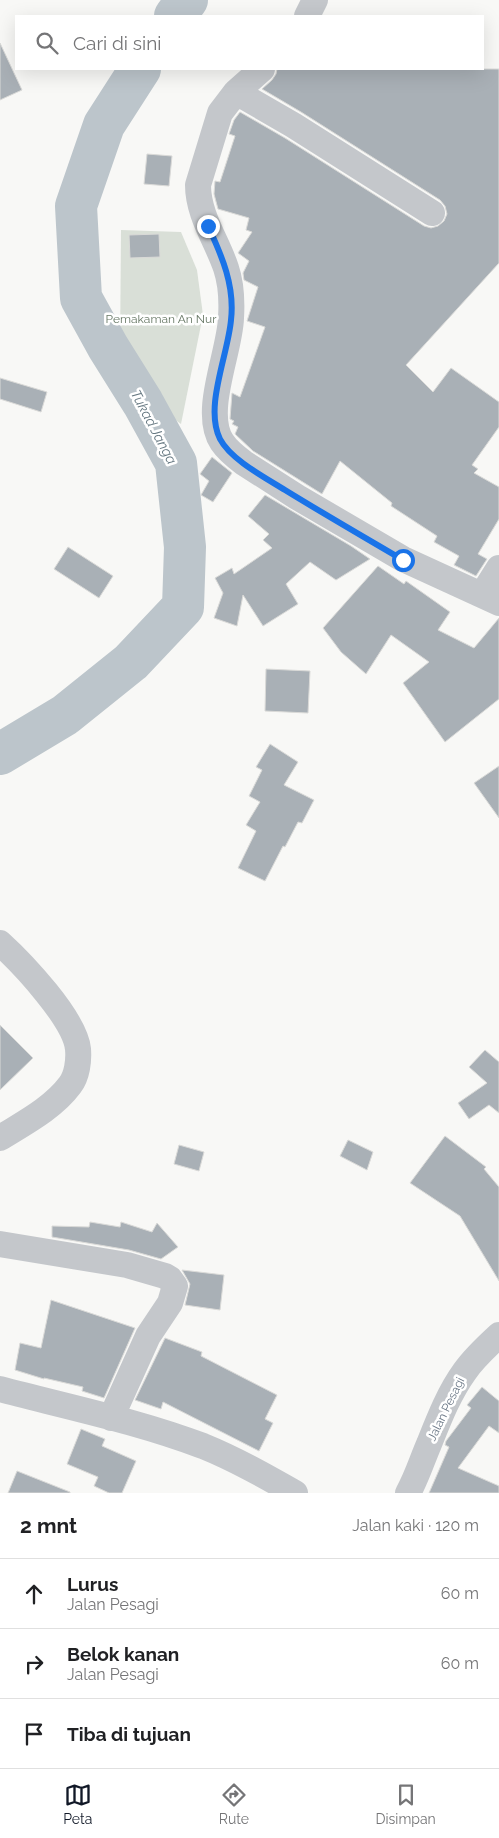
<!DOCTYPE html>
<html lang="id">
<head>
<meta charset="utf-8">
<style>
  :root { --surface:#fff; --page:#f2f2f2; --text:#202124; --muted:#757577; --line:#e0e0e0; --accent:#111827 }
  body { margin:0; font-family:Raleway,sans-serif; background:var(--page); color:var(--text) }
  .stop { position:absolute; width:15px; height:15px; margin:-11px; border:4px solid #1a73e8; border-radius:50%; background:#fff }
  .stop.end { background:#1a73e8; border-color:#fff; box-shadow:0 1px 5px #0008 }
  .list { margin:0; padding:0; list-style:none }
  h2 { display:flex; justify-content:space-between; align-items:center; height:65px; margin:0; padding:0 20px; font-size:21px }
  h2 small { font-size:16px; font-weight:400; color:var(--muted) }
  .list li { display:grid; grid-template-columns:32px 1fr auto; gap:15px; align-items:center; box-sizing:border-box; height:70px; padding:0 20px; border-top:1px solid var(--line) }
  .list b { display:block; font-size:19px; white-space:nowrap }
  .list p { margin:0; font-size:16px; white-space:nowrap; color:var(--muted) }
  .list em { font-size:16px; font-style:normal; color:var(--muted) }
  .icon { flex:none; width:28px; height:28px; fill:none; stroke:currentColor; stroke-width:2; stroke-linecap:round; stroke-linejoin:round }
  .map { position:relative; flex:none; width:499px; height:1493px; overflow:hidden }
  .search { position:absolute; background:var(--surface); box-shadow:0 5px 20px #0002; left:15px; right:15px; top:15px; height:55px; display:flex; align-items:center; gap:12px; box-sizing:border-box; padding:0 18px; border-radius:0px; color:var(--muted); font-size:19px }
  .sheet { height:275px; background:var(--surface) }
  nav { display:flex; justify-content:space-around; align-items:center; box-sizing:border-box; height:70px; border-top:1px solid var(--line); background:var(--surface); font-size:14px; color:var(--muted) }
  nav a { display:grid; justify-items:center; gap:2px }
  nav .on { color:var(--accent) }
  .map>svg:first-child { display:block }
  .green { fill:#d9dfd7 }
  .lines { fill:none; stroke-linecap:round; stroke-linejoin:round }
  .river { stroke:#bcc5cb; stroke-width:42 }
  .building { fill:#a9b0b6; stroke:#dadad8 }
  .minor { stroke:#c4c7cb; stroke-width:26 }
  .route { stroke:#1a73e8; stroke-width:6 }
  .labels { text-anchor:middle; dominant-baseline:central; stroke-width:5; stroke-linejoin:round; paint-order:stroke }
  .park-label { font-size:12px; fill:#667764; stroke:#fff }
  .street-label { font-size:12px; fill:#697685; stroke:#fff }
  .water-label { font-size:14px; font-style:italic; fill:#657780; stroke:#fff }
</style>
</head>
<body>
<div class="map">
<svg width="499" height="1493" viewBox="0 0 499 1493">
  <rect width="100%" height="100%" fill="#f8f8f6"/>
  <path class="green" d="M 121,230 L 181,232 L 197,270 L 203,315 L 181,424 L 151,402 L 120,352 Z"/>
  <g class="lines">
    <path class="river" d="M 175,16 L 187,0
      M 0,754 L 65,715 L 131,662 L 183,607 L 185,547 L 176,463 L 143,403 L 108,347 L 81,298 L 76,206 L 104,125 L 140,69"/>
  </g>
  <path class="building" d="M 0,43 L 22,90 L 0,100 Z
    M 277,69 L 499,69 L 499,263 L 406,365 L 433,392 L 451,368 L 499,402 L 499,427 L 472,465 L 478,469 L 474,473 L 499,487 L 499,519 L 478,554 L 487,559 L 476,576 L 454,565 L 459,556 L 434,542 L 437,536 L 391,506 L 392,503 L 340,461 L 322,494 L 253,451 L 235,434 L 238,427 L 232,424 L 234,421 L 230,419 L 232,393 L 240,397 L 265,327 L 247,321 L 258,287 L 244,280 L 243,273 L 249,261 L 238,253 L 252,232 L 246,230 L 249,218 L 218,209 L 214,194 L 215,181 L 220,182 L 235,136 L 229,134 L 234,120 L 240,112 L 285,138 L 424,226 L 431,228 L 438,226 L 444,221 L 447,214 L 445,206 L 440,200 L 301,112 L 262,89 L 272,80 L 276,74 Z
    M 147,154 L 172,156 L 169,186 L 144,184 Z
    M 159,234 L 160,257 L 130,258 L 129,235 Z
    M 0,378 L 47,392 L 41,412 L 0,399 Z
    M 212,457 L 232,473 L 213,502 L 201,495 L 209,481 L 200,474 Z
    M 265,495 L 351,546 L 370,559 L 336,580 L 310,562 L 286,584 L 298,604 L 263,626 L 243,595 L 237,626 L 214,618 L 223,593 L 215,578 L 232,568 L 234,574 L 272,548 L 263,540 L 269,534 L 248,516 Z
    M 68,547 L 113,576 L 99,598 L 54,569 Z
    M 378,566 L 404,584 L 406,581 L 450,612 L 438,630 L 474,648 L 499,618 L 499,699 L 445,742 L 403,683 L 429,662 L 391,635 L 366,674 L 341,652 L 323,628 Z
    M 266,669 L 310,671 L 308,713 L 265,711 Z
    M 270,744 L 298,762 L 284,785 L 314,800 L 302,823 L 298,822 L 285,847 L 283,846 L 265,881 L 238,868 L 256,831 L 246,825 L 260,802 L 249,796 L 262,770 L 256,767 Z
    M 499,766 L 499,818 L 474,783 Z
    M 0,1025 L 33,1058 L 0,1090 Z
    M 485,1050 L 499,1062 L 499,1113 L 489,1105 L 469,1119 L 458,1103 L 487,1083 L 469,1067 Z
    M 445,1136 L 486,1167 L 484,1169 L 499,1187 L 499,1281 L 460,1216 L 410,1183 Z
    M 348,1140 L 373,1152 L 367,1170 L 340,1156 Z
    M 179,1145 L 204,1152 L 199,1171 L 174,1164 Z
    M 90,1222 L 120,1227 L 121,1222 L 152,1232 L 157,1223 L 178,1247 L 161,1259 L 129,1250 L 52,1237 L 52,1226 L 89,1227 Z
    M 182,1270 L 224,1275 L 220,1310 L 185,1305 L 190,1284 Z
    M 51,1300 L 135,1328 L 104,1398 L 82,1391 L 83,1387 L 44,1378 L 44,1379 L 15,1370 L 20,1343 L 41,1348 Z
    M 165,1338 L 202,1352 L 201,1356 L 277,1395 L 265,1419 L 273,1423 L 259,1451 L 163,1402 L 161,1409 L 135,1400 Z
    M 482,1387 L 499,1401 L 499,1433 L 489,1426 L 458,1468 L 499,1486 L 499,1493 L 429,1493 L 449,1447 L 445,1445 L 446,1441 L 471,1408 L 467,1405 Z
    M 81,1429 L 105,1439 L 102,1446 L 136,1461 L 122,1493 L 109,1493 L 94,1486 L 98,1477 L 67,1464 Z
    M 17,1471 L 70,1492 L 70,1493 L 8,1493 Z"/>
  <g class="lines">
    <path class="minor" d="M 307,16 L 315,0
      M 262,69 L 236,92 L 220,113 L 198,185 C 198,215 217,241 226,268 C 231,283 232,302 231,318 C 230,352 202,412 222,442 C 228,451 236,457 244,463 L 297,497 L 403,559 L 499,603
      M 236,92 L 293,125 L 432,213
      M 482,595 L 499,568
      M 0,943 C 22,963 75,1019 78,1049 C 79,1061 77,1076 70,1085 C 53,1108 24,1123 0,1138
      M 0,1244 L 127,1265 L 165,1276 L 170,1279 L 175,1286 L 170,1303 L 148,1336 L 111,1418
      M 0,1389 C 68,1407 137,1421 203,1446 C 235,1459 265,1476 295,1493
      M 408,1493 C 417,1477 422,1460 429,1444 C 439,1419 449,1393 465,1371 C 474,1358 487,1346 499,1335"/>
  </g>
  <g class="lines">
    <path class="route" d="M 208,226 C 222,256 235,286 231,320 C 228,355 204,407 220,439 C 231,460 266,478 285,490 C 324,514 364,537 403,560"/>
  </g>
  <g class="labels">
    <g class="park-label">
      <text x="161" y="319">Pemakaman An Nur</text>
    </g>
    <g class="street-label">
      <text transform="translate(446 1409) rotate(-64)">Jalan Pesagi</text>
    </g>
    <g class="water-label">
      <text transform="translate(154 427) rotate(62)">Tukad Janga</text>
    </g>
  </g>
</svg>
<div class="stop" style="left:403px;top:560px"></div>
<div class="stop end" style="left:208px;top:226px"></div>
<div class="search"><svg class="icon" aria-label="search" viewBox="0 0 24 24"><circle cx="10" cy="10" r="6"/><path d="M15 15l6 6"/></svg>Cari di sini</div>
</div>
<section class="sheet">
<h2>2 mnt<small>Jalan kaki · 120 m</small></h2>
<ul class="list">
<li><svg class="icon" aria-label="ahead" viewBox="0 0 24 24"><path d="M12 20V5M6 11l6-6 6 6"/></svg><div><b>Lurus</b><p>Jalan Pesagi</p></div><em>60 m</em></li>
<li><svg class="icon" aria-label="right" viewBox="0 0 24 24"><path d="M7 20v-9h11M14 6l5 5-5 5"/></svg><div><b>Belok kanan</b><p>Jalan Pesagi</p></div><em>60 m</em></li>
<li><svg class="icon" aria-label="arrive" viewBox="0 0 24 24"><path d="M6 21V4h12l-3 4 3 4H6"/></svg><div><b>Tiba di tujuan</b></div></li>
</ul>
</section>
<nav>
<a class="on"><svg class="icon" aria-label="map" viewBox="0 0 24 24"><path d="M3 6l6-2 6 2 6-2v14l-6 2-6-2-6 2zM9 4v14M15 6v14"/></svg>Peta</a>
<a><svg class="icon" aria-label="directions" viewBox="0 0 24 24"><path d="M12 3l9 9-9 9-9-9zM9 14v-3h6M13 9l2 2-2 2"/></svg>Rute</a>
<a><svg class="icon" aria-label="saved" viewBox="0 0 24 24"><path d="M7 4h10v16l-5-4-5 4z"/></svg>Disimpan</a>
</nav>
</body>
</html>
